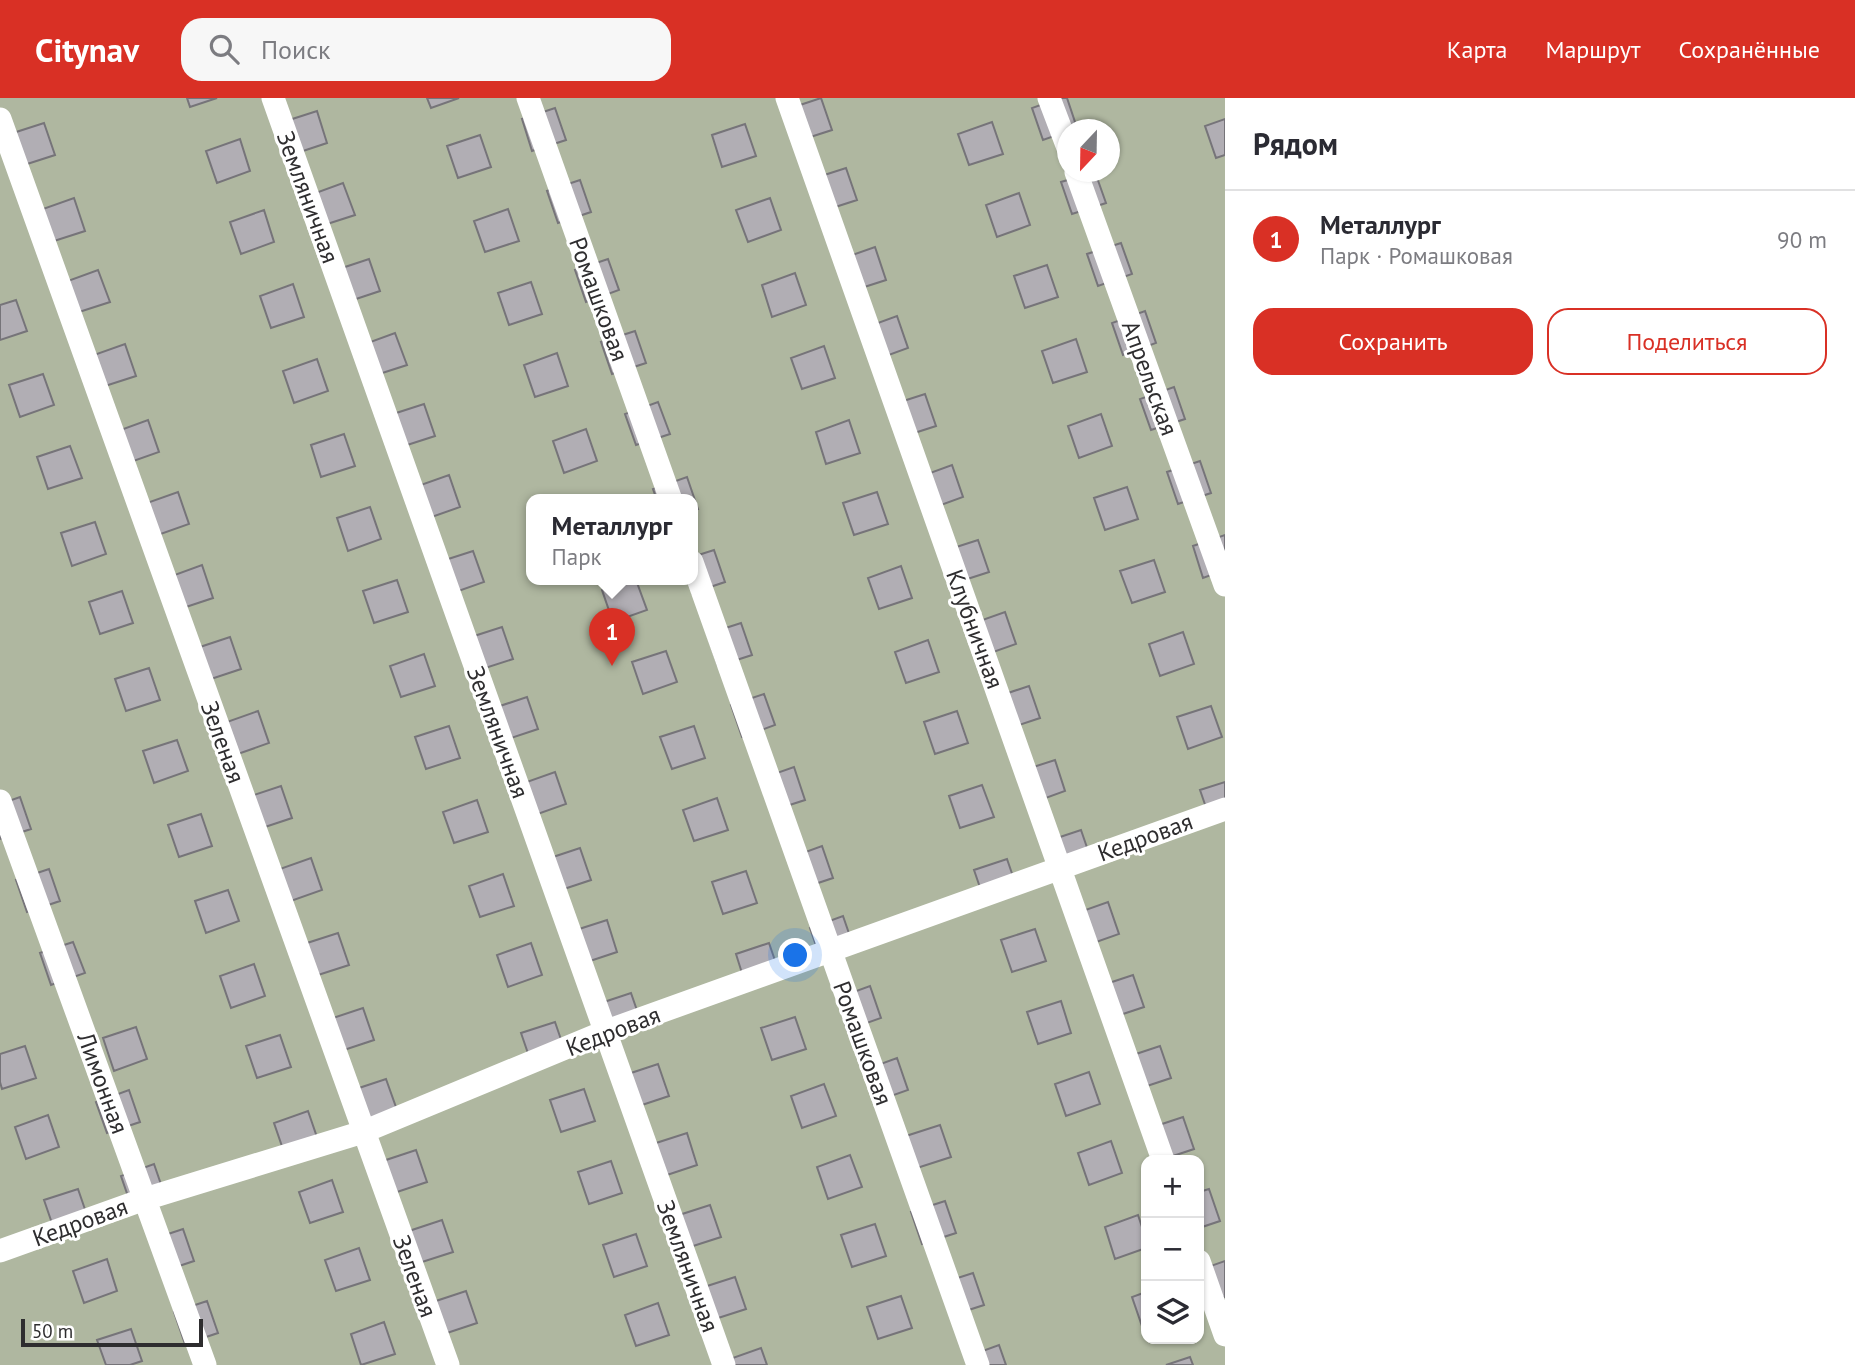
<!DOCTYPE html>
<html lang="ru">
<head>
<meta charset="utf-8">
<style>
  :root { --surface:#fff; --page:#f7f7f7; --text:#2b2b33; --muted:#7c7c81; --line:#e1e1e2; --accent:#d93025 }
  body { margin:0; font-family:"PT Sans",sans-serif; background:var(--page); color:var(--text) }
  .controls { position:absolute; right:21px; bottom:21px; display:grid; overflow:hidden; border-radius:14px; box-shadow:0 2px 5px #0004 }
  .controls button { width:63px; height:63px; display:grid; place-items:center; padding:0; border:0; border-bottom:2px solid var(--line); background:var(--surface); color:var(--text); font:35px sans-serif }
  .compass { position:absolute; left:1057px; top:21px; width:63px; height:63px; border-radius:50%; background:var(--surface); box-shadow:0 2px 5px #0004; rotate:202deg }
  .scale { position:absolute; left:21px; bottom:18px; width:182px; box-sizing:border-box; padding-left:7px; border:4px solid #2e2d2f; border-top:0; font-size:19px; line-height:24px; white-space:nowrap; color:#2e2d2f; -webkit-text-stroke:5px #fff; paint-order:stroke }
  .you { position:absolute; left:796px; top:858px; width:24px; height:24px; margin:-18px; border:5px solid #fff; border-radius:50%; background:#1a73e8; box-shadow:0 0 0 10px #1a73e833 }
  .badge { display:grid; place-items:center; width:46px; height:46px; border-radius:50%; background:var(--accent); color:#fff; font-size:23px; font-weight:700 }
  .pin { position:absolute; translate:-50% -58px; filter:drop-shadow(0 2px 4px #0008) }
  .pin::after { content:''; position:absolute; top:37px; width:24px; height:21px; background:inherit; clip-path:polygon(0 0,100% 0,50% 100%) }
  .popup { position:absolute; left:526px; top:396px; width:172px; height:91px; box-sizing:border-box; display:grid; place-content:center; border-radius:14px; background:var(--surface); filter:drop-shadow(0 2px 5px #0005); font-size:23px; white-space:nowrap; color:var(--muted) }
  .popup b { font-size:26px; color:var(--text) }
  .popup::after { content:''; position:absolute; left:50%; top:100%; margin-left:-14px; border:14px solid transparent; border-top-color:var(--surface) }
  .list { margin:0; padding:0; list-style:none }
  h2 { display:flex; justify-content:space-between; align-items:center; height:91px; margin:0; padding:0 28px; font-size:30px }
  h2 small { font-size:23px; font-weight:400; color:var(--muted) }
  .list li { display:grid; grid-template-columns:46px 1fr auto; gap:21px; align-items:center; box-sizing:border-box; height:98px; padding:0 28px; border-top:2px solid var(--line) }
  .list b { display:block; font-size:26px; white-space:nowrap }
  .list p { margin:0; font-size:23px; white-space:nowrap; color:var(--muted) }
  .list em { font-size:23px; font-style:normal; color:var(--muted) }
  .actions { display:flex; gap:14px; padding:21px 28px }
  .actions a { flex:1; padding:16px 0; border:2px solid var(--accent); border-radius:21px; text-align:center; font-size:24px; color:var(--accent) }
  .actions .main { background:var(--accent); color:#fff }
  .icon { flex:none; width:38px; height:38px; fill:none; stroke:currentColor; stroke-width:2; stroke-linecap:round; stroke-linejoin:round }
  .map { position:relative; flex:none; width:1225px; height:1267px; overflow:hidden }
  header { display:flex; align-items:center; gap:42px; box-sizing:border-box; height:98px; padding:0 35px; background:var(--accent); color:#fff }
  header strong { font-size:33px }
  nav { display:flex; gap:38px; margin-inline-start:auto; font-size:24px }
  .search { width:490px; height:63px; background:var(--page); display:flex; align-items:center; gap:18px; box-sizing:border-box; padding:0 24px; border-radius:21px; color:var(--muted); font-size:26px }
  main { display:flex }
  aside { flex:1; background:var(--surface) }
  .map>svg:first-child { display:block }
  .green { fill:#afb7a0; fill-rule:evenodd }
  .building { fill:#b1aeb4; stroke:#767479; stroke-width:2 }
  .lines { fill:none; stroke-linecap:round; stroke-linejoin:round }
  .minor { stroke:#fff; stroke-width:23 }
  .labels { text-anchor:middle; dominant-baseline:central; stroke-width:6; stroke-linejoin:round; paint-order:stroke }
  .street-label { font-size:24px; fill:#2e2d2f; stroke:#fff }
</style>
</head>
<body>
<header>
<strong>Citynav</strong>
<div class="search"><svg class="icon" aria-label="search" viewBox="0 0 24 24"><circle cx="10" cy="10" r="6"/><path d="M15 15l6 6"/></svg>Поиск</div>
<nav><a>Карта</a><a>Маршрут</a><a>Сохранённые</a></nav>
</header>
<main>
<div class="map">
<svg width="1225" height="1267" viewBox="0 0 1225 1267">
  <rect width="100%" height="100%" fill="#e5e2e8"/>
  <path class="green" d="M 0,0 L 1225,0 L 1225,1267 L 0,1267 ZM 1068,32 L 1110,32 L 1110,74 L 1068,74 ZM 532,402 L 692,402 L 692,482 L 532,482 ZM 1146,1062 L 1199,1062 L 1199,1241 L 1146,1241 Z"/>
  <path class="building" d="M 187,0 L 217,0 L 190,9 Z
    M 427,0 L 459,0 L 431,10 Z
    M 821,0 L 832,32 L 798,43 L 788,11 Z
    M 1060,0 L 1067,0 L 1077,30 L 1043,42 L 1032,10 Z
    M 555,10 L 566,42 L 532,53 L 522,21 Z
    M 317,13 L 327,45 L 294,56 L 283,24 Z
    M 1225,21 L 1225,57 L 1216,60 L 1205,28 Z
    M 992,24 L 1003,56 L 969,67 L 958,36 Z
    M 44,25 L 55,57 L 21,68 L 10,36 Z
    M 745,26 L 756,58 L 722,69 L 712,37 Z
    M 480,37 L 491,69 L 458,80 L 447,48 Z
    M 240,41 L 250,73 L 217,85 L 206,53 Z
    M 846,70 L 857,102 L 823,113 L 812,81 Z
    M 1095,74 L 1106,105 L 1072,116 L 1061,84 Z
    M 580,82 L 591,114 L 558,125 L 547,93 Z
    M 343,85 L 355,117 L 321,128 L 310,97 Z
    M 1019,95 L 1030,127 L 997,139 L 986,107 Z
    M 74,100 L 85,133 L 51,144 L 40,112 Z
    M 770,100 L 781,132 L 748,144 L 736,112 Z
    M 508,111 L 519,143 L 485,154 L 474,123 Z
    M 264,112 L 274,144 L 241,156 L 230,124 Z
    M 1121,145 L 1132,176 L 1098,188 L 1087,156 Z
    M 875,149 L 886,182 L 852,193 L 841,161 Z
    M 369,161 L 380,193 L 347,204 L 336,172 Z
    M 608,161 L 619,192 L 586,204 L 575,172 Z
    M 1047,167 L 1058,199 L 1025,210 L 1014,178 Z
    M 98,172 L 110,204 L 76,215 L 65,184 Z
    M 795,175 L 806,207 L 772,219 L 762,187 Z
    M 531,184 L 542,216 L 509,227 L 498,195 Z
    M 293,186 L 304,219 L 271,230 L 260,198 Z
    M 16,202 L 27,233 L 0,242 L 0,207 Z
    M 1145,213 L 1156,245 L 1123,257 L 1112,225 Z
    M 897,218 L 908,250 L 875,262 L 864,230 Z
    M 635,233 L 646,265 L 612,276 L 601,244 Z
    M 395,235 L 407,267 L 373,278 L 362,247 Z
    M 1076,241 L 1087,274 L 1053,285 L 1042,253 Z
    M 125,246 L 136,278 L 102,289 L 91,258 Z
    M 824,248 L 835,280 L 802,291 L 791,260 Z
    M 557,255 L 568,288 L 535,299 L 524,267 Z
    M 317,261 L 328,293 L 294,305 L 283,273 Z
    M 43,276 L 54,307 L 20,319 L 9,287 Z
    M 1174,289 L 1185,321 L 1151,332 L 1140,301 Z
    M 925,296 L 936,328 L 902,339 L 891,307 Z
    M 658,304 L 670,336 L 636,347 L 625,316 Z
    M 424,306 L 435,338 L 401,349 L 390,317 Z
    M 1101,316 L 1112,348 L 1079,360 L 1068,328 Z
    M 148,322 L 159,354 L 125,366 L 115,334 Z
    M 849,322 L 860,355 L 826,366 L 816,334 Z
    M 586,331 L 597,363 L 564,375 L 553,343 Z
    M 344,336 L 355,368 L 321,379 L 311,347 Z
    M 70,348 L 82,380 L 48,391 L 37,359 Z
    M 1200,363 L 1211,395 L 1178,406 L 1167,374 Z
    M 952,367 L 963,399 L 930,411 L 919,379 Z
    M 449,377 L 460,409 L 426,421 L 415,389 Z
    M 687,379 L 698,411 L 692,413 L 692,402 L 657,402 L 653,391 Z
    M 1127,389 L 1138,421 L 1105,432 L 1094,400 Z
    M 178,394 L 189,426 L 155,438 L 144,406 Z
    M 877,394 L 888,426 L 854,437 L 843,405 Z
    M 370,409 L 381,441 L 348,453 L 337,420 Z
    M 95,424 L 106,456 L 72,468 L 61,435 Z
    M 1225,437 L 1225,472 L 1203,480 L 1193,448 Z
    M 978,442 L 989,474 L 955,485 L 944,453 Z
    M 714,452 L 725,484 L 692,495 L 692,459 Z
    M 473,453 L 484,484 L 450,496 L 439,464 Z
    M 1154,462 L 1165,494 L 1132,505 L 1120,473 Z
    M 202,467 L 213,500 L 180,511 L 169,479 Z
    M 901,468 L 912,500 L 879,511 L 868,480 Z
    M 397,482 L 408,514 L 374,525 L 363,493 Z
    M 631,482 L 636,482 L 647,512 L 613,524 L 602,492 Z
    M 122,493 L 133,525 L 100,536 L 89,504 Z
    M 1005,514 L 1016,546 L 982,558 L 971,526 Z
    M 741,525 L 752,557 L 718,568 L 707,536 Z
    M 502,529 L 513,561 L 479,572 L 468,540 Z
    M 1183,534 L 1194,566 L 1160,578 L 1149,546 Z
    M 230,539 L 241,571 L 208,582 L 197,550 Z
    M 928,542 L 939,574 L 906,585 L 895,554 Z
    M 666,553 L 677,584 L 643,596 L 632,564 Z
    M 424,556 L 435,588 L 401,599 L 390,568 Z
    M 149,570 L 160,602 L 126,613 L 115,581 Z
    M 1029,588 L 1040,620 L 1007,631 L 996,599 Z
    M 764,596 L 775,627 L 742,639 L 731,607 Z
    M 527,599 L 538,631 L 505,642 L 494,610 Z
    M 1211,608 L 1222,639 L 1188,651 L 1177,619 Z
    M 258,613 L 269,645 L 235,657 L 224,625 Z
    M 957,613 L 968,645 L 935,656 L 924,624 Z
    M 449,628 L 460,660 L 426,671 L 415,639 Z
    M 694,628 L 705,660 L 672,671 L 660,639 Z
    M 177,642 L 188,673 L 154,685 L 143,653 Z
    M 1055,662 L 1065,693 L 1032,705 L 1021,673 Z
    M 794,669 L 805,702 L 771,713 L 760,681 Z
    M 555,674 L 566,706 L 532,718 L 521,686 Z
    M 1225,684 L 1225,719 L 1211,724 L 1200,692 Z
    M 982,687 L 994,719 L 960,730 L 949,698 Z
    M 281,688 L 292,720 L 259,731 L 248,699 Z
    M 20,699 L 31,731 L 0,741 L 0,706 Z
    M 717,700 L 728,732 L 694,743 L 683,712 Z
    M 477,702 L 488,734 L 454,745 L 443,714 Z
    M 201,716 L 212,748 L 179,759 L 168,727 Z
    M 1081,732 L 1092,764 L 1059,775 L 1048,743 Z
    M 822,748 L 833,780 L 800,791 L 789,760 Z
    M 580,750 L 591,782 L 558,793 L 547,761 Z
    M 311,760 L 322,792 L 288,804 L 277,772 Z
    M 1007,761 L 1018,793 L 985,804 L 974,772 Z
    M 49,771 L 60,803 L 27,814 L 16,782 Z
    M 746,773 L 757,805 L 723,816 L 712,784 Z
    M 503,776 L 514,808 L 480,819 L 469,788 Z
    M 228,792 L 239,823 L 206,835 L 195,803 Z
    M 1108,804 L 1119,836 L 1085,848 L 1074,816 Z
    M 843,818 L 854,850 L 821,862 L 810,830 Z
    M 607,822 L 617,854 L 584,865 L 573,833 Z
    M 1035,831 L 1046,863 L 1012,874 L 1001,842 Z
    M 338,835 L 349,867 L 315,878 L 304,846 Z
    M 73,844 L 85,875 L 51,887 L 40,855 Z
    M 531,845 L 542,877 L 508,889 L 497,857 Z
    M 769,845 L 780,877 L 746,888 L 736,856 Z
    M 254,866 L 265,898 L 231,910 L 220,878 Z
    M 1133,877 L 1144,909 L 1111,920 L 1100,888 Z
    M 870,888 L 881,920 L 847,932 L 837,900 Z
    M 631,895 L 642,927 L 609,938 L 598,906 Z
    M 1061,903 L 1071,935 L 1038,946 L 1027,914 Z
    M 363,910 L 374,942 L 341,953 L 330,921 Z
    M 795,919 L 806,951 L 772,962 L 761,930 Z
    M 555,924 L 566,956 L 532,967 L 521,935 Z
    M 136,929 L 147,961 L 114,973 L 103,940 Z
    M 280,937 L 291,969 L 257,980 L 246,948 Z
    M 25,948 L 36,980 L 2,991 L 0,984 L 0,956 Z
    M 1160,948 L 1171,980 L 1138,991 L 1127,959 Z
    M 897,960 L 908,992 L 874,1004 L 864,972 Z
    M 658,966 L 669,998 L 636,1009 L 625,977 Z
    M 1089,974 L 1100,1006 L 1066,1018 L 1055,986 Z
    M 386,981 L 397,1012 L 364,1024 L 353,992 Z
    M 824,986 L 836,1018 L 802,1030 L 791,998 Z
    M 584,991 L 595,1023 L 561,1034 L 550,1002 Z
    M 129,992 L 140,1024 L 107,1035 L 96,1004 Z
    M 308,1013 L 319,1045 L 285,1057 L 274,1025 Z
    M 48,1017 L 59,1049 L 26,1061 L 15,1029 Z
    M 1183,1019 L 1194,1051 L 1161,1062 L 1150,1030 Z
    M 940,1027 L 951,1059 L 917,1070 L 906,1038 Z
    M 687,1035 L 697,1067 L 664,1078 L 653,1046 Z
    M 1111,1043 L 1122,1075 L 1089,1087 L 1078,1055 Z
    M 416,1052 L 427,1084 L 394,1095 L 383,1063 Z
    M 850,1057 L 862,1089 L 828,1101 L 817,1069 Z
    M 611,1063 L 622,1095 L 589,1106 L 578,1074 Z
    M 154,1066 L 165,1098 L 132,1110 L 121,1078 Z
    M 332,1082 L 343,1114 L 310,1125 L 299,1094 Z
    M 78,1091 L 89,1123 L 55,1134 L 44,1102 Z
    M 1209,1091 L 1220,1123 L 1199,1130 L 1199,1094 Z
    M 945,1103 L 956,1135 L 922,1146 L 911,1114 Z
    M 710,1107 L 721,1139 L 687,1150 L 676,1118 Z
    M 1138,1117 L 1146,1141 L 1146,1150 L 1115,1161 L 1105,1129 Z
    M 442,1122 L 453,1154 L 419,1165 L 409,1133 Z
    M 875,1126 L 886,1158 L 852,1169 L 841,1137 Z
    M 183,1131 L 194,1163 L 161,1174 L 150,1142 Z
    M 636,1136 L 647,1168 L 614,1179 L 603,1147 Z
    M 359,1150 L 370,1182 L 336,1193 L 325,1162 Z
    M 107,1161 L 117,1193 L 84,1205 L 73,1173 Z
    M 1225,1163 L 1225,1199 L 1213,1203 L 1202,1171 Z
    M 973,1175 L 984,1207 L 950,1218 L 939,1186 Z
    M 735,1179 L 746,1211 L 712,1222 L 701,1190 Z
    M 466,1193 L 477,1225 L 444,1236 L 433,1204 Z
    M 1146,1194 L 1146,1230 L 1143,1231 L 1132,1199 Z
    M 901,1198 L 912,1230 L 878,1241 L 867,1209 Z
    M 207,1203 L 218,1235 L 185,1246 L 174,1214 Z
    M 658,1205 L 669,1237 L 636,1248 L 625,1217 Z
    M 384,1224 L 395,1256 L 361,1267 L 351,1236 Z
    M 131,1231 L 142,1263 L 130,1267 L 106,1267 L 97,1242 Z
    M 999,1247 L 1006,1267 L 969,1267 L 966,1259 Z
    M 761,1250 L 767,1267 L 729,1267 L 727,1262 Z
    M 1190,1259 L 1193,1267 L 1166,1267 Z"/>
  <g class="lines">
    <path class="minor" d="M 273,0 L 724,1267
      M 528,0 L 671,402
      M 787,0 L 1163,1062
      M 1049,0 L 1068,50
      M 0,21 L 448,1267
      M 1076,74 L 1225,487
      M 692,464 L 978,1267
      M 0,703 L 205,1267
      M 0,1153 L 145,1101 L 363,1034 L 604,934 L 1225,711
      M 1199,1163 L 1225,1237"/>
  </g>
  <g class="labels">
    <g class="street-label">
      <text transform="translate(308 99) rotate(70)">Земляничная</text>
      <text transform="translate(599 201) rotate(70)">Ромашковая</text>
      <text transform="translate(1150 280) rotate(70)">Апрельская</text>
      <text transform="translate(975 531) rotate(70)">Клубничная</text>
      <text transform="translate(498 634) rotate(70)">Земляничная</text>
      <text transform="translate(223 644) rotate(70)">Зеленая</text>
      <text transform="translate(1145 739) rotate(-20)">Кедровая</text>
      <text transform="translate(613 933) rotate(-21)">Кедровая</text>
      <text transform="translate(863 945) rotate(70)">Ромашковая</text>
      <text transform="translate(103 985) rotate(70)">Лимонная</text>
      <text transform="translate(80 1124) rotate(-20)">Кедровая</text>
      <text transform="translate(688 1168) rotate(70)">Земляничная</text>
      <text transform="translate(415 1178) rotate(70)">Зеленая</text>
    </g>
  </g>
</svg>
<div class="controls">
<button>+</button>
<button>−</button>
<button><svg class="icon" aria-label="layers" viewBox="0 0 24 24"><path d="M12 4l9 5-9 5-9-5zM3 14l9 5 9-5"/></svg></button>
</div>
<svg class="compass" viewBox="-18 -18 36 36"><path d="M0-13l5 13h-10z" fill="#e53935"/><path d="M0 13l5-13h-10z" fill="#7c7c81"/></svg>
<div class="scale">50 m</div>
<div class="you"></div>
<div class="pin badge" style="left:612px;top:568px">1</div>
<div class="popup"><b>Металлург</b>Парк</div>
</div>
<aside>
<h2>Рядом<small></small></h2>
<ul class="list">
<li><span class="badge">1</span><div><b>Металлург</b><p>Парк · Ромашковая</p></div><em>90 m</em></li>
</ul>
<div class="actions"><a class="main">Сохранить</a><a>Поделиться</a></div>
</aside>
</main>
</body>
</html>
